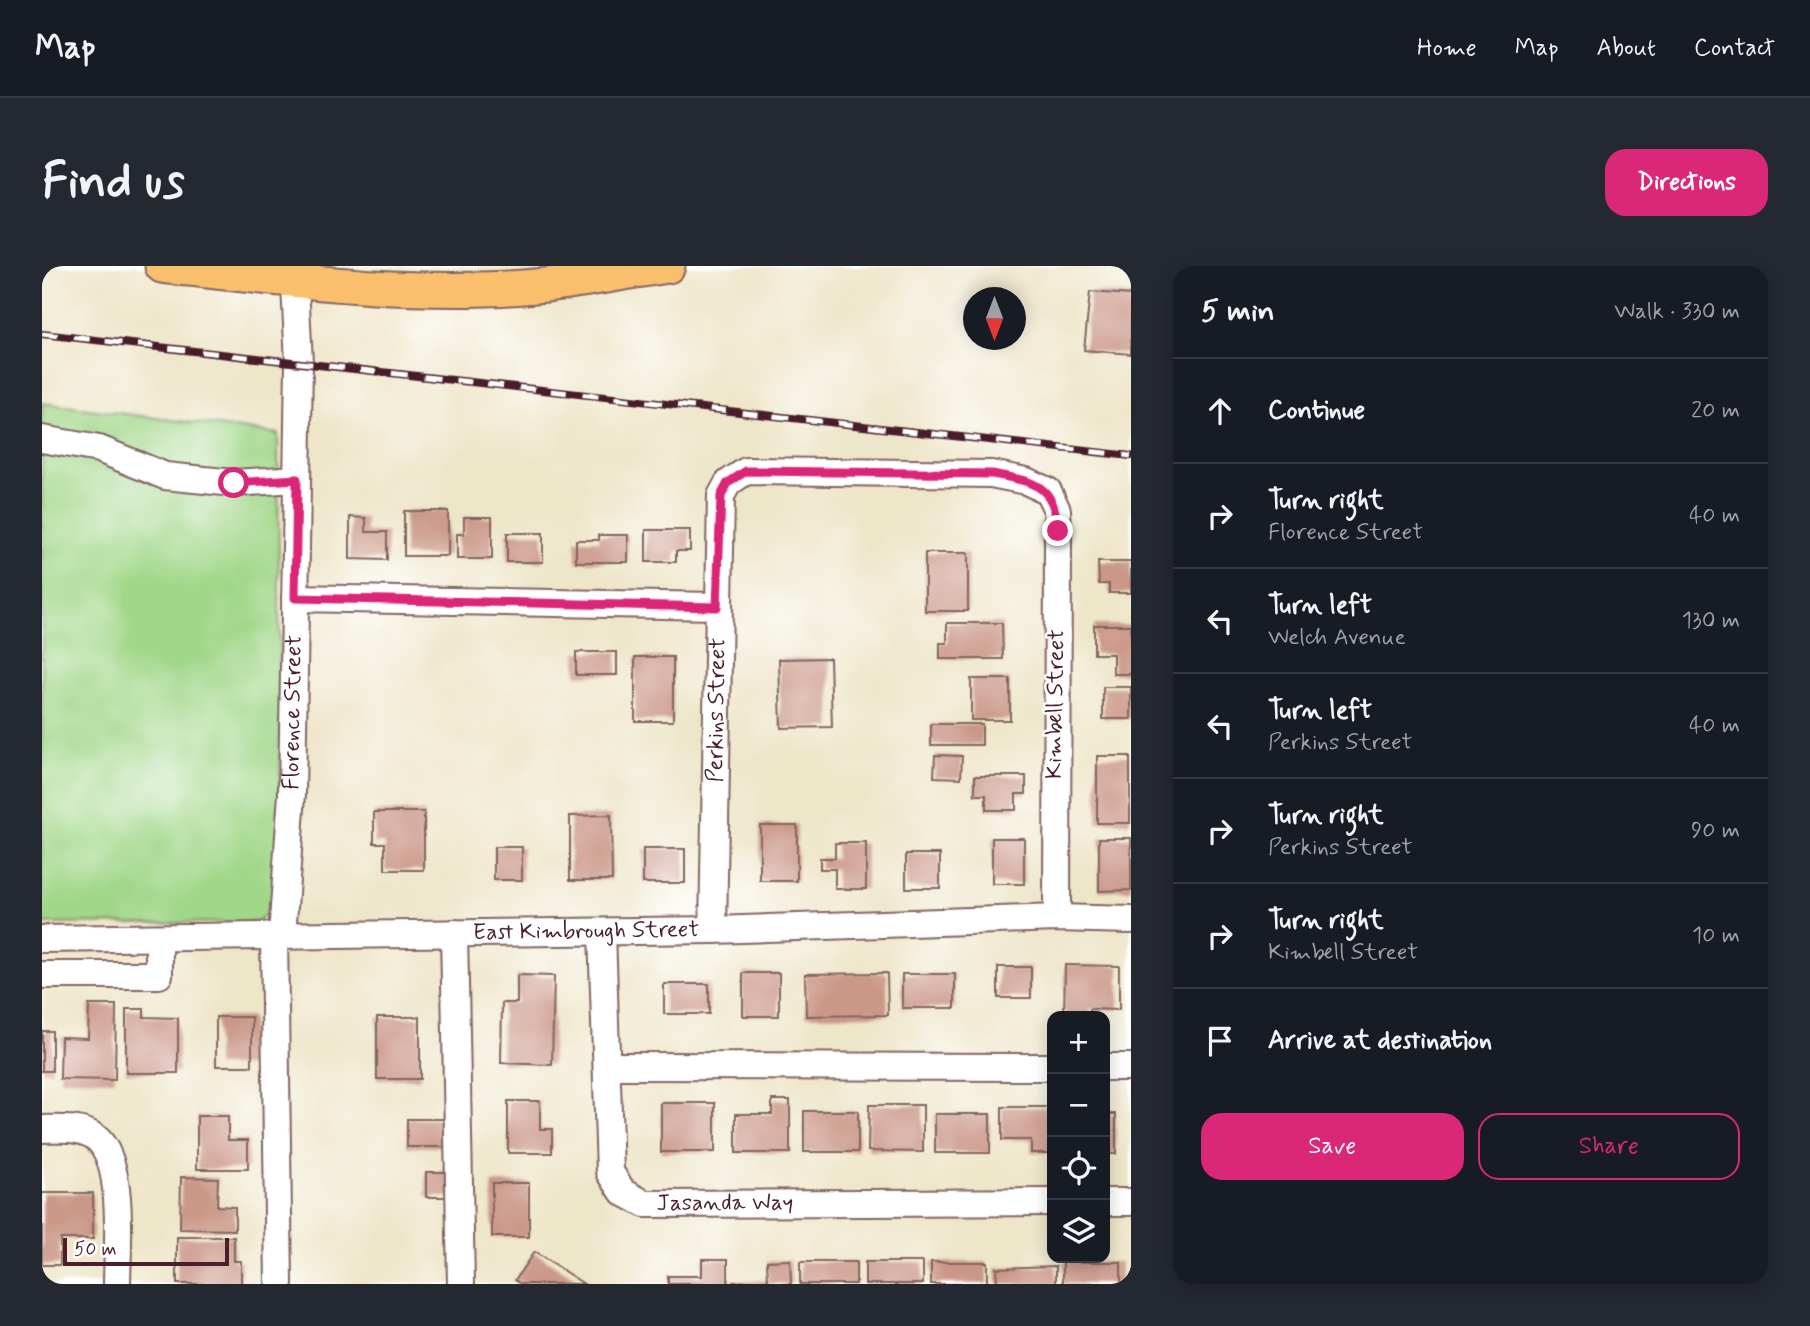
<!DOCTYPE html>
<html lang="en">
<head>
<meta charset="utf-8">
<style>
  :root { --surface:#171b24; --page:#242831; --text:#f1f3f6; --muted:#9ea1a6; --line:#363941; --accent:#db2777 }
  body { margin:0; font-family:Mynerve,sans-serif; background:var(--page); color:var(--text) }
  .controls { position:absolute; right:21px; bottom:21px; display:grid; overflow:hidden; border-radius:14px; box-shadow:0 4px 18px #0003 }
  .controls button { width:63px; height:63px; display:grid; place-items:center; padding:0; border:0; border-bottom:2px solid var(--line); background:var(--surface); color:var(--text); font:35px sans-serif }
  .compass { position:absolute; left:921px; top:21px; width:63px; height:63px; border-radius:50%; background:var(--surface); box-shadow:0 4px 18px #0003; rotate:180deg }
  .scale { position:absolute; left:21px; bottom:18px; width:166px; box-sizing:border-box; padding-left:7px; border:4px solid #4a1f2b; border-top:0; font-size:19px; line-height:24px; white-space:nowrap; color:#4a1f2b; -webkit-text-stroke:5px #fff; paint-order:stroke }
  .stop { position:absolute; width:21px; height:21px; margin:-16px; border:5px solid #db2777; border-radius:50%; background:#fff }
  .stop.end { background:#db2777; border-color:#fff; box-shadow:0 2px 7px #0008 }
  .list { margin:0; padding:0; list-style:none }
  h2 { display:flex; justify-content:space-between; align-items:center; height:91px; margin:0; padding:0 28px; font-size:30px }
  h2 small { font-size:23px; font-weight:400; color:var(--muted) }
  .list li { display:grid; grid-template-columns:46px 1fr auto; gap:21px; align-items:center; box-sizing:border-box; height:105px; padding:0 28px; border-top:2px solid var(--line) }
  .list b { display:block; font-size:26px; white-space:nowrap }
  .list p { margin:0; font-size:23px; white-space:nowrap; color:var(--muted) }
  .list em { font-size:23px; font-style:normal; color:var(--muted) }
  .actions { display:flex; gap:14px; padding:21px 28px }
  .actions a { flex:1; padding:16px 0; border:2px solid var(--accent); border-radius:21px; text-align:center; font-size:24px; color:var(--accent) }
  .actions .main { background:var(--accent); color:#fff }
  .icon { flex:none; width:38px; height:38px; fill:none; stroke:currentColor; stroke-width:2; stroke-linecap:round; stroke-linejoin:round }
  .map { position:relative; flex:none; width:1089px; height:1018px; overflow:hidden; border-radius:21px }
  header { display:flex; align-items:center; gap:42px; box-sizing:border-box; height:98px; padding:0 35px; background:var(--surface); border-bottom:2px solid var(--line) }
  header strong { font-size:33px }
  nav { display:flex; gap:38px; margin-inline-start:auto; font-size:24px }
  .intro { display:flex; align-items:center; justify-content:space-between; box-sizing:border-box; height:168px; padding:0 42px }
  h1 { margin:0; font-size:49px }
  .button { padding:18px 32px; border-radius:21px; background:var(--accent); color:#fff; font-size:24px; font-weight:700 }
  main { display:flex; gap:42px; padding:0 42px }
  aside { flex:1; background:var(--surface); border-radius:21px; box-shadow:0 4px 18px #0003 }
  .map>svg:first-child { display:block }
  .green { fill:#a1d789; stroke:#767b5a; stroke-width:2 }
  .building { fill:#cb9888 }
  .lines { fill:none; stroke-linecap:round; stroke-linejoin:round }
  .minor-casing { stroke:#836562; stroke-width:30 }
  .major-casing { stroke:#836562; stroke-width:37 }
  .minor { stroke:#fff; stroke-width:26 }
  .major { stroke:#f9bf6d; stroke-width:33 }
  .rail-casing { stroke:#4a1f2b; stroke-width:8 }
  .rail { stroke:#fff; stroke-width:5; stroke-dasharray:16; stroke-linecap:butt }
  .route { stroke:#db2777; stroke-width:9 }
  .labels { text-anchor:middle; dominant-baseline:central; stroke-width:5; stroke-linejoin:round; paint-order:stroke }
  .street-label { font-size:23px; fill:#4a1f2b; stroke:#fff }
</style>
</head>
<body>
<header>
<strong>Map</strong>
<nav><a>Home</a><a>Map</a><a>About</a><a>Contact</a></nav>
</header>
<div class="intro"><h1>Find us</h1><a class="button">Directions</a></div>
<main>
<div class="map">
<svg width="1089" height="1018" viewBox="0 0 1089 1018">
  <rect width="100%" height="100%" fill="#fff"/>
  <filter id="ink" filterUnits="userSpaceOnUse"><feTurbulence type="fractalNoise" baseFrequency=".0143" numOctaves="2"/><feDisplacementMap in="SourceGraphic" scale="14" xChannelSelector="R" yChannelSelector="G"/><feConvolveMatrix kernelMatrix="1 2 1 2 8 2 1 2 1" color-interpolation-filters="sRGB"/></filter>
  <filter id="wash" filterUnits="userSpaceOnUse"><feTurbulence type="fractalNoise" baseFrequency=".00686" numOctaves="4" result="noise"/><feDisplacementMap in="SourceGraphic" scale="28" xChannelSelector="R" yChannelSelector="G"/><feGaussianBlur stdDeviation="1.57" result="paint"/><feColorMatrix in="noise" values="0 0 0 0 0 0 0 0 0 0 0 0 0 0 0 0 0 1.4 0 .05"/><feComposite in="paint" operator="in"/></filter>
  <g filter="url(#wash)">
    <rect width="100%" height="100%" fill="#eee6c9"/>
    <path class="green" d="M 0,137 L 236,168 L 239,605 L 232,641 L 215,656 L 0,658 Z"/>
    <g id="blocks">
      <path class="building" d="M 1048,26 L 1089,29 L 1089,88 L 1042,84 Z
        M 362,245 L 406,245 L 406,290 L 362,290 Z
        M 308,251 L 324,252 L 324,266 L 345,266 L 345,294 L 308,293 Z
        M 422,251 L 450,251 L 450,293 L 415,293 L 415,268 L 422,268 Z
        M 604,264 L 648,264 L 648,285 L 634,285 L 634,296 L 604,296 Z
        M 465,267 L 501,267 L 501,296 L 465,296 Z
        M 557,269 L 586,269 L 586,296 L 534,296 L 534,274 L 557,274 Z
        M 883,287 L 926,287 L 926,345 L 883,345 Z
        M 1056,296 L 1089,296 L 1089,327 L 1067,327 L 1067,318 L 1057,318 Z
        M 905,357 L 960,357 L 961,393 L 898,393 L 898,377 L 905,377 Z
        M 1052,359 L 1089,359 L 1089,408 L 1071,408 L 1071,388 L 1052,388 Z
        M 534,386 L 575,386 L 575,409 L 534,409 Z
        M 593,391 L 631,391 L 631,455 L 593,455 Z
        M 788,392 L 790,461 L 739,462 L 737,393 Z
        M 929,413 L 968,413 L 968,454 L 929,454 Z
        M 1061,421 L 1089,421 L 1089,453 L 1061,453 Z
        M 889,458 L 940,458 L 940,479 L 889,479 Z
        M 893,489 L 920,490 L 919,512 L 892,511 Z
        M 1055,490 L 1088,490 L 1088,557 L 1055,557 Z
        M 933,510 L 984,510 L 984,528 L 974,528 L 974,544 L 944,544 L 944,529 L 933,529 Z
        M 332,546 L 382,546 L 382,604 L 343,604 L 343,577 L 332,577 Z
        M 569,549 L 570,614 L 528,614 L 528,550 Z
        M 718,559 L 755,559 L 755,615 L 718,615 Z
        M 950,572 L 982,572 L 982,618 L 950,618 Z
        M 1057,572 L 1089,572 L 1089,624 L 1057,625 Z
        M 793,577 L 824,577 L 824,623 L 793,623 L 793,603 L 778,603 L 778,592 L 793,592 Z
        M 452,581 L 480,581 L 480,614 L 452,614 Z
        M 601,583 L 643,583 L 643,617 L 601,617 Z
        M 864,588 L 898,588 L 898,622 L 864,622 Z
        M 1023,699 L 1077,700 L 1077,744 L 1048,743 L 1048,750 L 1022,750 Z
        M 956,701 L 989,701 L 989,732 L 956,732 Z
        M 701,707 L 737,707 L 737,750 L 701,750 Z
        M 845,707 L 846,749 L 764,750 L 763,708 Z
        M 860,708 L 913,708 L 913,742 L 860,742 Z
        M 475,709 L 512,710 L 510,799 L 459,797 L 460,737 L 475,737 Z
        M 622,718 L 667,718 L 667,748 L 622,748 Z
        M 47,739 L 74,739 L 73,814 L 18,813 L 19,771 L 46,772 Z
        M 84,743 L 102,743 L 102,751 L 136,752 L 136,807 L 84,807 Z
        M 174,751 L 210,751 L 210,800 L 174,800 Z
        M 335,751 L 378,751 L 378,813 L 335,813 Z
        M 0,765 L 10,765 L 10,805 L 0,805 Z
        M 730,834 L 748,834 L 748,887 L 694,887 L 694,848 L 730,848 Z
        M 466,835 L 498,835 L 498,863 L 510,863 L 510,887 L 466,887 Z
        M 619,837 L 673,837 L 673,886 L 619,886 Z
        M 827,839 L 881,839 L 881,886 L 826,885 Z
        M 960,841 L 1010,841 L 1010,887 L 989,887 L 989,874 L 960,874 Z
        M 762,845 L 816,845 L 816,886 L 762,886 Z
        M 893,848 L 948,848 L 948,887 L 893,887 Z
        M 1063,848 L 1074,848 L 1074,888 L 1063,888 Z
        M 155,850 L 186,850 L 186,874 L 206,874 L 206,903 L 155,903 Z
        M 365,853 L 408,853 L 408,881 L 365,881 Z
        M 384,906 L 415,906 L 415,931 L 384,931 Z
        M 139,911 L 176,912 L 175,940 L 193,941 L 193,964 L 138,963 Z
        M 450,917 L 487,917 L 487,971 L 450,971 Z
        M 0,927 L 51,927 L 51,973 L 18,973 L 18,999 L 0,999 Z
        M 135,971 L 192,971 L 192,995 L 199,995 L 199,1018 L 135,1018 Z
        M 492,986 L 542,1018 L 479,1018 L 473,1014 Z
        M 660,993 L 686,993 L 686,1018 L 626,1018 L 626,1010 L 660,1010 Z
        M 748,994 L 749,1018 L 691,1018 L 691,1016 L 726,1014 L 725,995 Z
        M 758,996 L 814,996 L 814,1018 L 758,1018 Z
        M 823,996 L 881,996 L 881,1018 L 823,1018 Z
        M 889,996 L 945,996 L 945,1018 L 889,1018 Z
        M 1021,996 L 1079,996 L 1079,1018 L 1021,1018 Z
        M 1014,1000 L 1014,1018 L 955,1018 L 954,1002 Z"/>
    </g>
  </g>
  <g filter="url(#ink)">
    <use href="#blocks" fill-opacity="0" stroke="#836562" stroke-width="2"/>
    <g class="lines">
      <g class="minor-casing">
        <g id="minor">
          <path d="M 0,173 L 57,183 L 123,210 L 192,217 L 255,213"/>
          <path d="M 253,332 L 675,340"/>
          <path id="s1" d="M 671,664 L 679,230 L 686,217 L 704,205 L 949,208 L 984,215 L 1006,225 L 1015,244 L 1016,265 L 1015,652"/>
          <path id="s2" d="M 560,666 L 568,906 L 581,926 L 603,938 L 1010,936"/>
          <path d="M 412,667 L 419,1018"/>
          <path d="M 232,670 L 237,1018"/>
          <path id="s3" d="M 240,670 L 250,528 L 257,97 L 252,0"/>
          <path id="s4" d="M 0,673 L 671,664 L 1015,652 L 1089,654"/>
          <path d="M 0,709 L 117,709 L 117,672"/>
          <path d="M 565,800 L 1010,801"/>
          <path d="M 1063,801 L 1089,801"/>
          <path d="M 0,863 C 16,863 33,861 48,868 C 85,885 75,984 75,1018"/>
          <path d="M 1063,936 L 1089,936"/>
        </g>
      </g>
      <g class="major-casing">
        <path id="major" d="M 120,0 C 244,14 380,32 504,19 C 545,14 585,6 626,0"/>
      </g>
      <use href="#minor" class="minor"/>
      <use href="#major" class="major"/>
      <g class="rail-casing">
        <path id="rail" d="M 0,68 L 1089,190"/>
      </g>
      <use href="#rail" class="rail"/>
    </g>
  </g>
  <g class="lines" filter="url(#ink)">
    <path class="route" d="M 192,217 L 255,213 L 253,332 L 675,341 L 679,230 L 686,217 L 704,205 L 950,208 C 991,216 1013,217 1016,265"/>
  </g>
  <g class="labels">
    <g class="street-label">
      <text transform="translate(1014 438) rotate(-89)">Kimbell Street</text>
      <text stroke="none"><textPath href="#s1" startOffset="220">Perkins Street</textPath></text>
      <text stroke="none"><textPath href="#s3" startOffset="224">Florence Street</textPath></text>
      <text stroke="none"><textPath href="#s4" startOffset="544">East Kimbrough Street</textPath></text>
      <text stroke="none"><textPath href="#s2" startOffset="369">Jasanda Way</textPath></text>
    </g>
  </g>
</svg>
<div class="controls">
<button>+</button>
<button>−</button>
<button><svg class="icon" aria-label="locate" viewBox="0 0 24 24"><circle cx="12" cy="12" r="6"/><path d="M12 2v4M12 18v4M2 12h4M18 12h4"/></svg></button>
<button><svg class="icon" aria-label="layers" viewBox="0 0 24 24"><path d="M12 4l9 5-9 5-9-5zM3 14l9 5 9-5"/></svg></button>
</div>
<svg class="compass" viewBox="-18 -18 36 36"><path d="M0-13l5 13h-10z" fill="#e53935"/><path d="M0 13l5-13h-10z" fill="#9ea1a6"/></svg>
<div class="scale">50 m</div>
<div class="stop" style="left:192px;top:217px"></div>
<div class="stop end" style="left:1016px;top:265px"></div>
</div>
<aside>
<h2>5 min<small>Walk · 330 m</small></h2>
<ul class="list">
<li><svg class="icon" aria-label="ahead" viewBox="0 0 24 24"><path d="M12 20V5M6 11l6-6 6 6"/></svg><div><b>Continue</b></div><em>20 m</em></li>
<li><svg class="icon" aria-label="right" viewBox="0 0 24 24"><path d="M7 20v-9h11M14 6l5 5-5 5"/></svg><div><b>Turn right</b><p>Florence Street</p></div><em>40 m</em></li>
<li><svg class="icon" aria-label="left" viewBox="0 0 24 24"><path d="M17 20v-9H6M10 6l-5 5 5 5"/></svg><div><b>Turn left</b><p>Welch Avenue</p></div><em>130 m</em></li>
<li><svg class="icon" aria-label="left" viewBox="0 0 24 24"><path d="M17 20v-9H6M10 6l-5 5 5 5"/></svg><div><b>Turn left</b><p>Perkins Street</p></div><em>40 m</em></li>
<li><svg class="icon" aria-label="right" viewBox="0 0 24 24"><path d="M7 20v-9h11M14 6l5 5-5 5"/></svg><div><b>Turn right</b><p>Perkins Street</p></div><em>90 m</em></li>
<li><svg class="icon" aria-label="right" viewBox="0 0 24 24"><path d="M7 20v-9h11M14 6l5 5-5 5"/></svg><div><b>Turn right</b><p>Kimbell Street</p></div><em>10 m</em></li>
<li><svg class="icon" aria-label="arrive" viewBox="0 0 24 24"><path d="M6 21V4h12l-3 4 3 4H6"/></svg><div><b>Arrive at destination</b></div></li>
</ul>
<div class="actions"><a class="main">Save</a><a>Share</a></div>
</aside>
</main>
</body>
</html>
